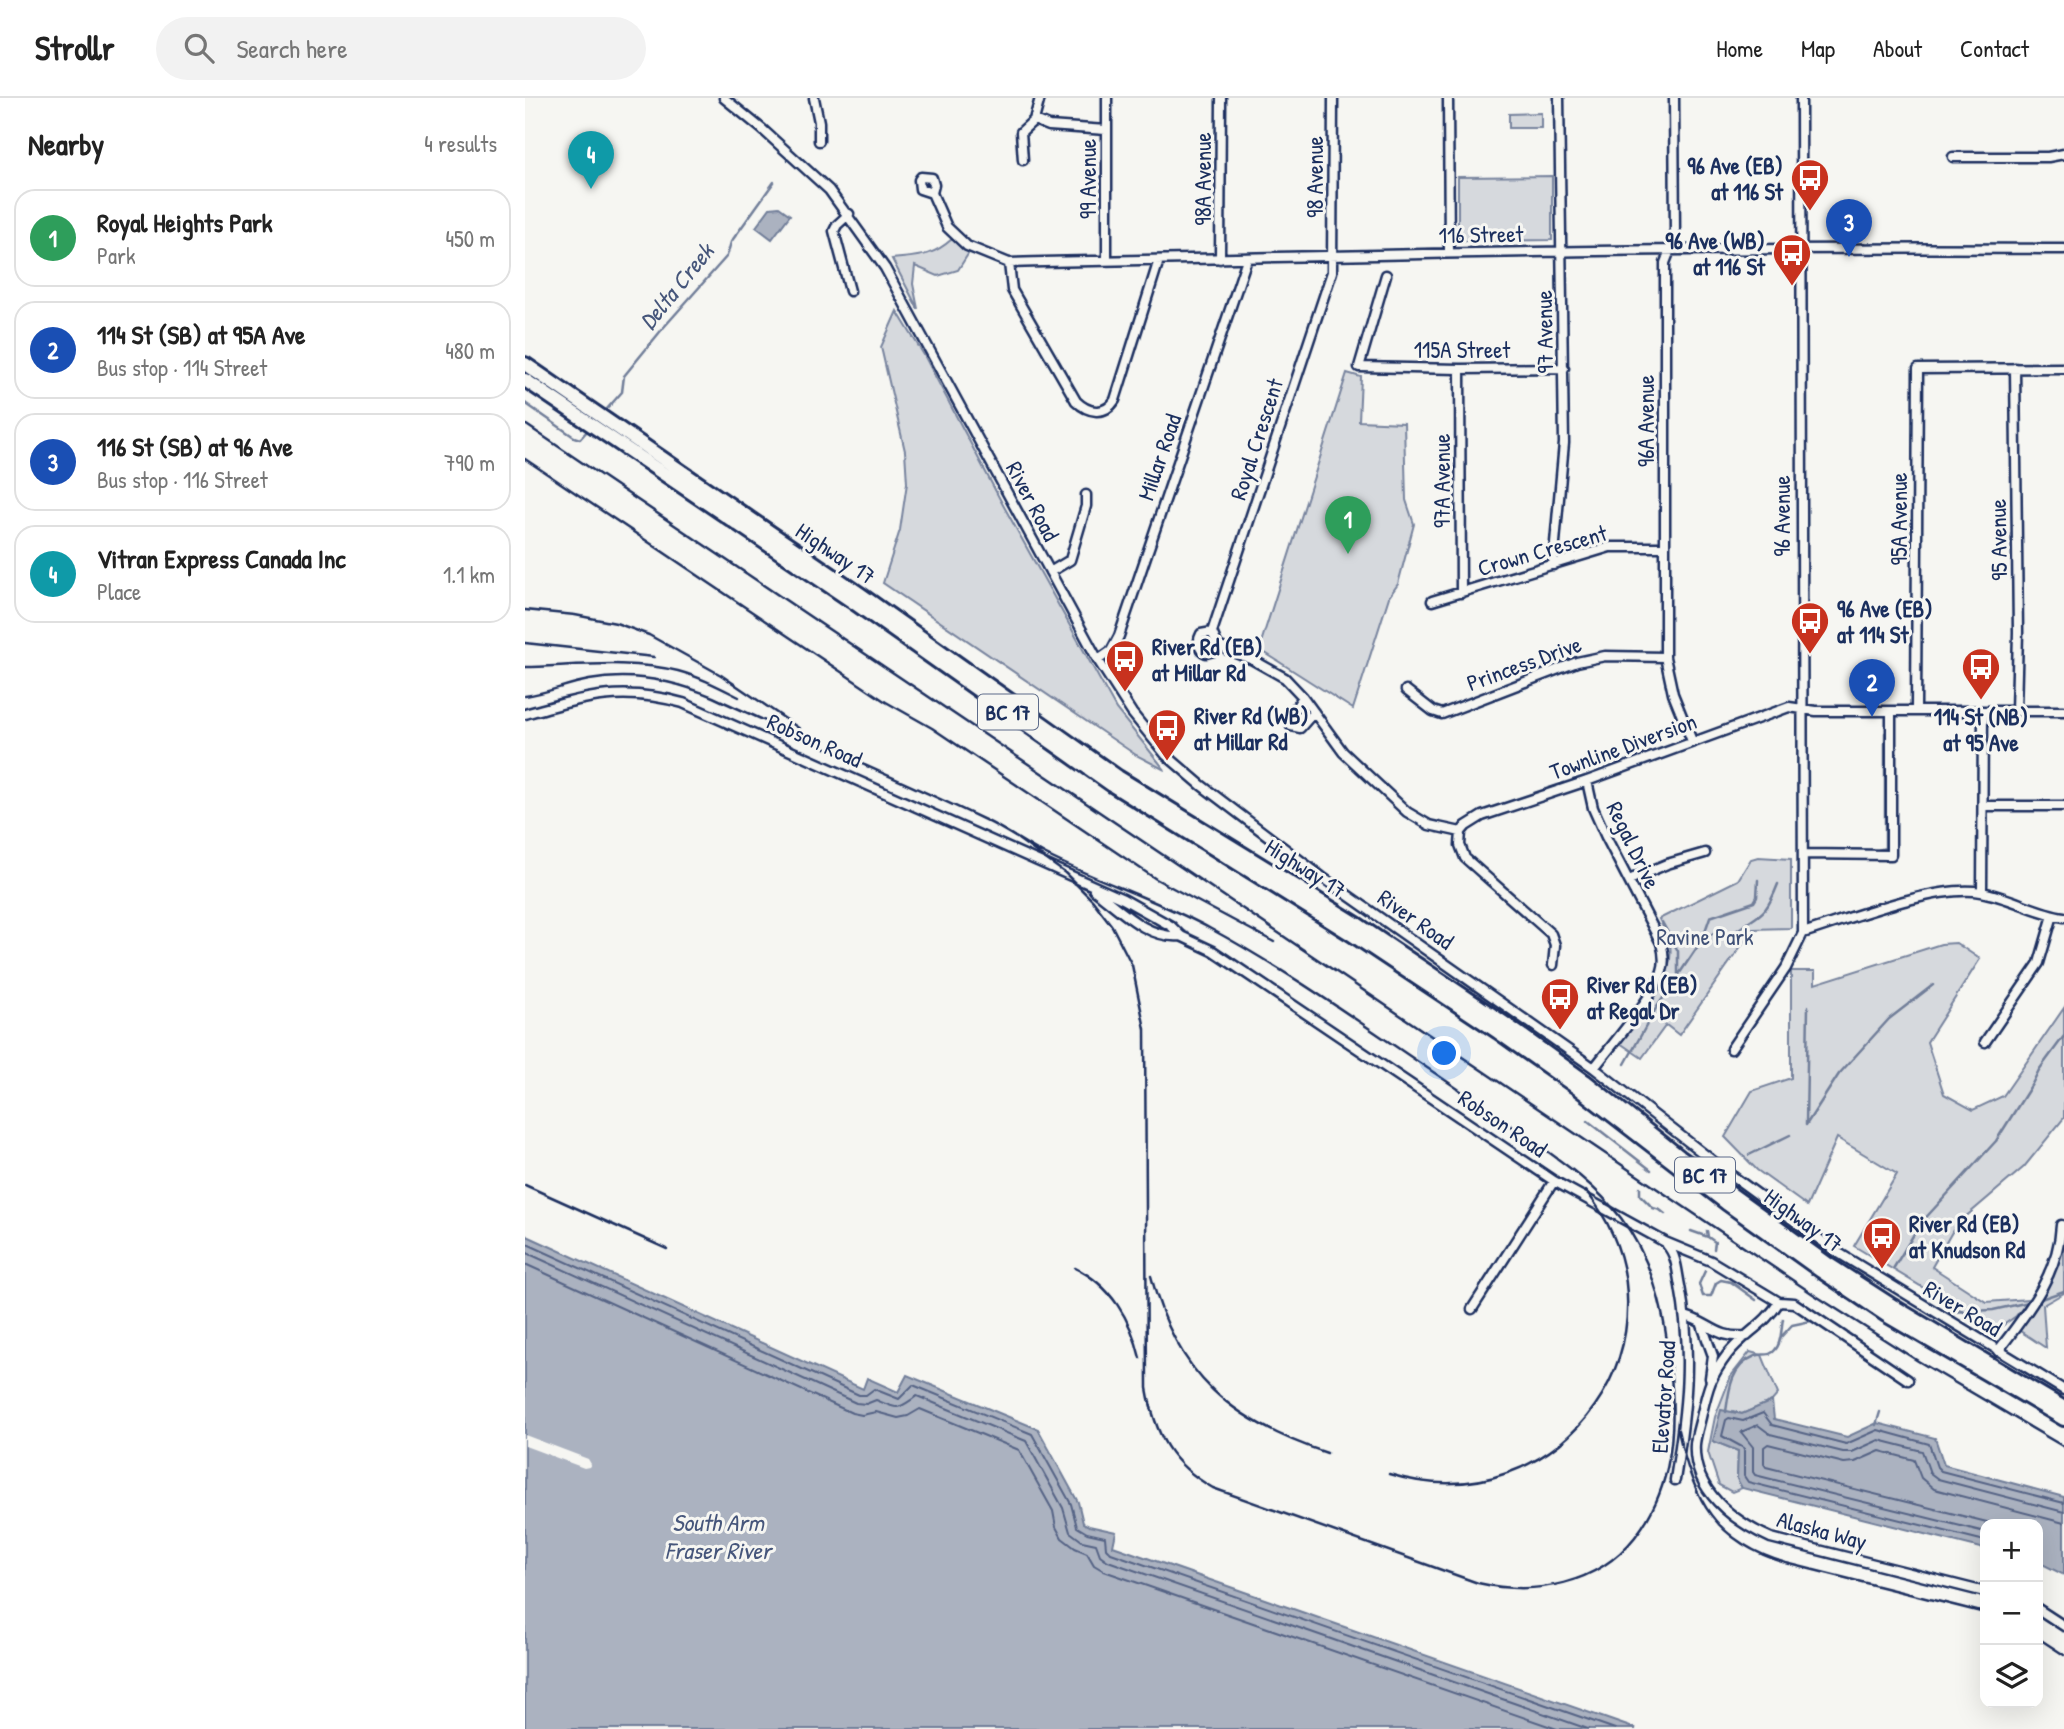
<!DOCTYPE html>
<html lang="en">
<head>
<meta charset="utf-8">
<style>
  :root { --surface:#fff; --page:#f2f2f2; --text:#222; --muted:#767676; --line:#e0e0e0; --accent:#0f766e }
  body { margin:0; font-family:"Patrick Hand",sans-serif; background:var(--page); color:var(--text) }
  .controls { position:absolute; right:21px; bottom:21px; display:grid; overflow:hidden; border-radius:14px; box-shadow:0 7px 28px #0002 }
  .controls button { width:63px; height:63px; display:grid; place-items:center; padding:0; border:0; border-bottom:2px solid var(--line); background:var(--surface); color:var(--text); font:35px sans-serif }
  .you { position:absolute; left:920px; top:956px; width:24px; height:24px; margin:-18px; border:5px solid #fff; border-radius:50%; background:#1a73e8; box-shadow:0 0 0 10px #1a73e833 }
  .badge { display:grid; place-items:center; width:46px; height:46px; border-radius:50%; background:var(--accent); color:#fff; font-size:23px; font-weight:700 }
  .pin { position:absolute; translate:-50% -58px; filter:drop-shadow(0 2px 4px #0008) }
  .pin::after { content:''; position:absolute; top:37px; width:24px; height:21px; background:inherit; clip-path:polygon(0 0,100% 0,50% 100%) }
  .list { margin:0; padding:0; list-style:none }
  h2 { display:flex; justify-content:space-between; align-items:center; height:91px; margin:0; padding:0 28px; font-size:30px }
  h2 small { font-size:23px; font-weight:400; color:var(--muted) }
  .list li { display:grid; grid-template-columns:46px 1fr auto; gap:21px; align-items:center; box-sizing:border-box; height:98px; margin:0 14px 14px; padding:0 14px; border:2px solid var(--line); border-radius:21px }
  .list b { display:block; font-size:26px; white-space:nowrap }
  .list p { margin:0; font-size:23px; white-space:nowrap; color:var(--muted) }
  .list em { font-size:23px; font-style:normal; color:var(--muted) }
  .icon { flex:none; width:38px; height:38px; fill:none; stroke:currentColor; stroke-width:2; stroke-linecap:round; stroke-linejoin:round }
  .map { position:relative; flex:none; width:1539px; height:1631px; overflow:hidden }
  header { display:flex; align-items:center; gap:42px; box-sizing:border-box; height:98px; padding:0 35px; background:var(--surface); border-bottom:2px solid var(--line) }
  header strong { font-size:33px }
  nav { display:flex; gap:38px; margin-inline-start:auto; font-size:24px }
  .search { width:490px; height:63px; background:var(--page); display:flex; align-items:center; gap:18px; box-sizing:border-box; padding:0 24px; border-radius:38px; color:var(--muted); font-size:26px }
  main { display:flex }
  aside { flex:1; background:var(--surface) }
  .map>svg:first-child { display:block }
  .green { fill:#d6d9dd; stroke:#78849e; stroke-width:2 }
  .water { fill:#abb2c0; stroke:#717e99; stroke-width:2 }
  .pier { fill:#f6f6f2 }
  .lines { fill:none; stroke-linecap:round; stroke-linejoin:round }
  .shore { stroke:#556385; stroke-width:2 }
  .stream { stroke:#717e99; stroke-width:2.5 }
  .minor-casing { stroke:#1b2f5e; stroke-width:13 }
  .highway-casing { stroke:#1b2f5e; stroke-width:18 }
  .minor { stroke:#f6f6f2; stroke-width:8 }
  .highway { stroke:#f6f6f2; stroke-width:12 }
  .rail { stroke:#1b2f5e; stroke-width:2.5 }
  .labels { text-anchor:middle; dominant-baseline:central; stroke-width:6; stroke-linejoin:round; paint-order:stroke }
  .shield { fill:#f6f6f2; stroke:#5d6b8a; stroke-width:2 }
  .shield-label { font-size:21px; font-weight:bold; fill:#1b2f5e }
  .poi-label { font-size:23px; font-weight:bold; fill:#1b2f5e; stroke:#f6f6f2; text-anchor:start }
  .street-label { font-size:23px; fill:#1b2f5e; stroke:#f6f6f2 }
  .park-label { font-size:23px; fill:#405177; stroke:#f6f6f2 }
  .water-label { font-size:24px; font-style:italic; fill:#46567b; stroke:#f6f6f2 }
</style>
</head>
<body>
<header>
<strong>Strollr</strong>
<div class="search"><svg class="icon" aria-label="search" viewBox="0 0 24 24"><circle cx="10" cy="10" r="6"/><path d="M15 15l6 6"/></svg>Search here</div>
<nav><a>Home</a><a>Map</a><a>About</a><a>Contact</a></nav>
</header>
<main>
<aside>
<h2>Nearby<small>4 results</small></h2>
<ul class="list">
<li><span class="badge" style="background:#2e9e5b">1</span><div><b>Royal Heights Park</b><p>Park</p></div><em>450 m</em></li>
<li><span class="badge" style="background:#1a4fb4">2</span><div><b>114 St (SB) at 95A Ave</b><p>Bus stop · 114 Street</p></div><em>480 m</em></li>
<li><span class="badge" style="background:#1a4fb4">3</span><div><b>116 St (SB) at 96 Ave</b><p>Bus stop · 116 Street</p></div><em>790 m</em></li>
<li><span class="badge" style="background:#0f9aa8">4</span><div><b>Vitran Express Canada Inc</b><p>Place</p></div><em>1.1 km</em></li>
</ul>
</aside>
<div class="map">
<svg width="1539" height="1631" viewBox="0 0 1539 1631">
  <rect width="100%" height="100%" fill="#f6f6f2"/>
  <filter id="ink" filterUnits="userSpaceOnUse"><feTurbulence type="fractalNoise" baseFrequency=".0143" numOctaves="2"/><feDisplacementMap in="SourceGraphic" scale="14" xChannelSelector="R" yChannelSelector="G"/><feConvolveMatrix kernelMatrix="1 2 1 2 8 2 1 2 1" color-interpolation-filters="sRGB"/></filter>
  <g filter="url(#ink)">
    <path class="green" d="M 1016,15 L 1016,30 L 984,30 L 984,16 Z
      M 1027,78 L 1027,142 L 933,143 L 933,79 Z
      M 427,141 L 445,153 L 433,172 L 413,178 L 390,168 L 388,186 L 393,211 L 367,161 C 393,158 407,159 427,141 Z
      M 372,213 L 399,257 L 477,405 L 591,611 L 640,672 L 611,657 L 358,485 L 375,432 L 382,385 L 380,353 L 356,249 Z
      M 822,275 L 836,279 L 834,323 L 879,325 L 881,402 L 889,426 L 873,486 L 864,499 L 828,611 L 734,551 Z
      M 1233,759 L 1266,761 L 1266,830 L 1228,831 L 1154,937 L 1141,927 L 1117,960 L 1095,945 C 1113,919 1151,879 1145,847 C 1143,838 1138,829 1134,821 L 1213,782 L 1226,761 Z
      M 1431,845 L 1455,861 L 1402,944 L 1419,996 L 1448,1012 L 1478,998 L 1539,910 L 1539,1020 L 1499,1069 L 1431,1127 L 1407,1169 L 1461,1204 L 1505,1201 L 1491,1218 L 1470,1233 L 1329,1148 L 1372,1076 L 1312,1040 L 1282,1108 L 1232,1072 L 1200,1039 L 1227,993 L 1266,980 L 1266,873 L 1290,873 L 1290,886 L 1416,846 Z
      M 1539,1143 L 1539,1195 L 1518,1207 L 1521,1250 L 1492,1231 L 1512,1207 Z
      M 1225,1254 L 1237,1257 L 1253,1296 L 1247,1303 L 1217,1316 L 1208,1313 L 1188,1343 L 1213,1353 L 1212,1380 L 1217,1390 L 1207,1394 L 1194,1387 L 1183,1354 L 1190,1319 L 1206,1278 Z"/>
    <path class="water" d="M 254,109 L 265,117 L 247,141 L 231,129 L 245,110 Z
      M 0,1137 L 338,1291 L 342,1280 L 373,1294 L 382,1277 L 513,1331 L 553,1404 L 558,1425 L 564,1428 L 591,1434 L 588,1448 L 1111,1631 L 0,1631 Z
      M 1247,1303 L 1249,1321 L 1322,1339 L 1352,1325 L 1410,1340 L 1419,1367 L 1539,1399 L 1539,1477 L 1513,1464 L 1513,1426 L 1460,1426 L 1460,1451 L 1217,1390 L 1212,1381 L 1213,1353 L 1188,1343 L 1196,1312 L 1217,1316 Z"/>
    <path class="pier" d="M 0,1337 L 63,1361 L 66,1366 L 64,1369 L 59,1370 L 0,1348 Z"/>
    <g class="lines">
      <path class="shore" d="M 0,1145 L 334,1297 L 341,1297 L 349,1291 L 374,1301 L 388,1287 L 507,1336 L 546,1406 L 552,1429 L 562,1435 L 580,1439 L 581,1450 L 586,1455 L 1090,1631
        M 0,1154 L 331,1305 L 341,1306 L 351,1302 C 375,1312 371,1312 392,1298 L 501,1343 L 538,1410 L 545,1434 L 557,1443 L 571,1446 L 575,1457 L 583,1463 L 1063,1631
        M 0,1166 L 327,1315 L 337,1317 L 351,1314 L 373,1320 L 383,1318 L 395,1311 L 494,1352 L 528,1413 L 531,1429 L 537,1440 L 550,1450 L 562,1455 L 569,1467 L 579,1473 L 1032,1631
        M 1470,1426 L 1241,1369 L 1239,1366 L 1239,1349 L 1243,1346 L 1319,1365 L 1330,1364 L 1355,1353 L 1389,1362 L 1396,1380 L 1409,1391 L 1539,1425
        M 1460,1434 L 1230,1377 L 1228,1374 L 1228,1349 L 1216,1334 L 1233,1327 L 1245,1336 L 1318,1354 L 1327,1354 L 1354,1342 L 1397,1353 L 1405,1375 L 1413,1381 L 1539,1414
        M 1460,1443 L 1223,1384 L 1219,1378 L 1219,1350 L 1197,1338 L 1201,1322 L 1204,1320 L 1218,1323 L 1238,1315 L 1247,1327 L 1321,1346 L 1353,1332 L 1404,1346 L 1412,1369 L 1416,1373 L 1539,1405"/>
      <path class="stream" d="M 0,305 L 49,339 L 55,341 L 63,332
        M 81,312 L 97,294 L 99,278 L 139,229 L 202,158 L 206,144 L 249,84
        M 1350,753 L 1360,750 L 1360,635
        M 1137,824 L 1153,853 L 1153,876
        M 1177,842 L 1192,833 L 1207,836 C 1235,814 1239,822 1253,786
        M 1100,966 L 1130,912 L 1177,842 L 1185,819 L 1229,804 L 1232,799 L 1233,782
        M 1063,1023 L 1126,1072
        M 1281,1027 L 1314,976 L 1364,921 L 1408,887
        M 1281,1027 L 1283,908
        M 1224,1057 L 1265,1037
        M 1115,1089 L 1115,1097 L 1128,1110 L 1135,1112 L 1140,1116
        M 1166,1133 L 1183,1139
        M 1182,1133 L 1183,1139 L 1190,1144 L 1189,1151
        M 1368,1171 L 1395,1126 L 1471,1043 L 1507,986 L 1514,972 L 1539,938
        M 1180,1173 L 1174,1186 L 1178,1198 L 1186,1198 L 1191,1185 L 1196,1182 L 1206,1184 L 1231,1202
        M 1513,1202 L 1539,1193
        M 1424,1214 L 1468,1212 L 1504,1204
        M 1256,1239 L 1267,1227 L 1286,1223
        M 1201,1314 C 1204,1291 1206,1268 1230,1258 C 1237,1255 1245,1259 1250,1252 C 1257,1245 1256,1230 1258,1221
        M 1351,1327 L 1355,1314"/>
      <g class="minor-casing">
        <path id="minor" d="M 199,0 L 237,31 L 304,92 L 360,170 L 573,562 L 607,615 L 641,657 L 676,687 L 797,779 L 1069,970 L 1202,1074 L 1312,1154 L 1539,1292
          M 289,0 L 294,24 L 294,43
          M 582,0 L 582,162
          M 808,0 L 807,174 L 687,534 L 693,548 L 728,562 L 760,580 L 778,599 L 818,654 L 882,714 L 904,727 L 936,734 L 935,747 L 940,760 L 1026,836 L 1030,847 L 1028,867
          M 923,0 L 924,155
          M 1149,0 L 1150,139 L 1140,165 L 1140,559 L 1148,596 L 1167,643
          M 509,22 L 515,0
          M 1428,59 L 1523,59 L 1539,56
          M 498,62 L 496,34 L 509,22 L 524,28 L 581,32
          M 407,95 L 395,91 L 394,82 L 396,79 L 407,80 L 409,87 L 407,95 L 422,129 L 442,148 L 484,165 C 836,157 1187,148 1539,151
          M 324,116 L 312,127 L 309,133 L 325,193
          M 695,161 L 696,0
          M 484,165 L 487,192 L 551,303 C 563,315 580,318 590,302 L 634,162
          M 861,177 L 834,269 L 935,271 L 1039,270
          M 1490,270 L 1493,534 L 1491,613
          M 935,271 L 936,495
          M 1028,467 L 1039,345 L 1034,0
          M 525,474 L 545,462 L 561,408 L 561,397
          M 907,503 L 1085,449 L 1139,449
          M 687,534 L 676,536 C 672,543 673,552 681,555 L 689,553 L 693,548
          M 573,562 L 586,553 L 594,538 L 722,161
          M 881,592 L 908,613 L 917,616 L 1052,564 L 1080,558 L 1140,559
          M 778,599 L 766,617 L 766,628 L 775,630 L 789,614
          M 1391,613 L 1393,271 L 1539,270
          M 0,616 C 60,599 96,588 158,605 L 598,801 L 646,828 L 656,838 L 688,853 L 1029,1083 L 1140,1144 L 1186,1163 L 1254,1204 L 1269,1205 L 1383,1282
          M 1062,683 L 1068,710 L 1081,739 L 1136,845 C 1139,855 1140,864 1137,873 C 1130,897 1086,948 1069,970
          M 1458,708 L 1539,708
          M 936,734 L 941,728 L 957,718 L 1062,683 L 1264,609 L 1291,613 L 1539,613
          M 1278,756 L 1366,757 L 1366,613
          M 1104,782 L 1142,766 L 1180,755
          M 569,792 C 595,811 621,841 656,838
          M 1457,794 L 1458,613
          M 1278,835 C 1323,821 1412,786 1456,794 C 1485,799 1511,815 1539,819
          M 1460,944 L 1514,865 L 1528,817
          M 1206,951 L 1261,870 L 1278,835 L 1276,0
          M 1142,1147 C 1152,1158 1152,1174 1155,1188 C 1168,1257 1161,1313 1150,1382
          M 1254,1204 C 1240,1227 1218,1236 1202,1257 C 1186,1278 1183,1289 1177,1315 C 1175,1325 1171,1336 1170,1346 C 1167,1392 1208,1423 1246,1440 L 1460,1494
          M 947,1211 L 1029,1083
          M 1160,1218 C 1186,1225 1191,1241 1222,1238
          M 1177,1227 L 1188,1258 L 1185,1280
          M 1473,1253 C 1501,1216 1534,1176 1536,1127
          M 1513,1511 L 1539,1528"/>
      </g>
      <g class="highway-casing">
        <path id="highway" d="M 0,266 L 335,496 L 593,679 L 832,826 L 982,927 L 1060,983 L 1155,1059 L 1303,1166 L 1368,1208 L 1539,1310
          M 0,282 L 331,506 L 587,687 L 826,836 L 973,934 L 1051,989 L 1201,1105 L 1296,1173 L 1361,1217 L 1539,1321"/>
      </g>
      <use href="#minor" class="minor"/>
      <use href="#highway" class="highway"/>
      <path class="rail" d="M 0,326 L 1288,1196 L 1393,1263 L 1539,1349
        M 0,361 L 361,604 L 407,630 L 631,781 L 749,844
        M 0,512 L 50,517 L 91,525 L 124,537 L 196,577 L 275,631
        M 0,545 L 129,559
        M 0,569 C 49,568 106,561 153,573 C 175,579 194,589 214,599
        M 0,598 C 22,595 42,586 64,582 C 107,574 148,582 188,599 C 278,641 370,679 460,722 C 481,732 500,746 521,757 C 575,784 633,802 686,831 C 767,875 841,929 917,980 C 945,999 973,1019 1001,1038 C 1036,1063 1070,1086 1096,1120 C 1133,1169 1143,1232 1147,1291 C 1150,1345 1144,1395 1110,1439 C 1072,1487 1010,1498 953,1485 L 688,1390 C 646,1366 630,1337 622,1290 L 620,931 L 607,867 L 587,828 L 568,803 L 540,775 L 493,741
        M 0,1087 L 142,1151
        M 550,1170 C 586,1187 606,1222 615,1260
        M 626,1178 C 652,1278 706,1323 802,1355
        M 1153,1332 C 1168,1402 1190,1444 1261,1465 L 1460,1515
        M 864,1376 C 1037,1430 1174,1235 1061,1093
        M 1513,1540 L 1539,1557"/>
    </g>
  </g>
  <defs>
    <g id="bus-pin" transform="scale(2.0125)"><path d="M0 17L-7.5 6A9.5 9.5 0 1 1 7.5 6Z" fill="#c8321e" stroke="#f6f6f2"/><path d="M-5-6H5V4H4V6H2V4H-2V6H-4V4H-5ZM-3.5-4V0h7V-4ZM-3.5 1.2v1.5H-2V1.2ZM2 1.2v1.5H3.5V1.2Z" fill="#fff"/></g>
  </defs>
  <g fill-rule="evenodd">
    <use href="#bus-pin" x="1285" y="80"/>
    <use href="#bus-pin" x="1267" y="155"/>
    <use href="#bus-pin" x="1285" y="523"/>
    <use href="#bus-pin" x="600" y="561"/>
    <use href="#bus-pin" x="1456" y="569"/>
    <use href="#bus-pin" x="642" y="630"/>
    <use href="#bus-pin" x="1035" y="899"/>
    <use href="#bus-pin" x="1357" y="1138"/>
  </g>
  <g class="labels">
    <g class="shield">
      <rect x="453" y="596.5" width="60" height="35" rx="5"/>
      <rect x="1150" y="1059.5" width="60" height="35" rx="5"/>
    </g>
    <g class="shield-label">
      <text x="483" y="614">BC 17</text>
      <text x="1180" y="1077">BC 17</text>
    </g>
    <g class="poi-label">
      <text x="1258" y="67" text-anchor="end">96 Ave (EB)<tspan x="1258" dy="26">at 116 St</tspan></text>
      <text x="1240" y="142" text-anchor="end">96 Ave (WB)<tspan x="1240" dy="26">at 116 St</tspan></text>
      <text x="1312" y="510">96 Ave (EB)<tspan x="1312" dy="26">at 114 St</tspan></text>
      <text x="627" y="548">River Rd (EB)<tspan x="627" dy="26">at Millar Rd</tspan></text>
      <text x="669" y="617">River Rd (WB)<tspan x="669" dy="26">at Millar Rd</tspan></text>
      <text x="1456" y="618" text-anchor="middle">114 St (NB)<tspan x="1456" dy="26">at 95 Ave</tspan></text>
      <text x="1062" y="886">River Rd (EB)<tspan x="1062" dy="26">at Regal Dr</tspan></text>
      <text x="1384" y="1125">River Rd (EB)<tspan x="1384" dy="26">at Knudson Rd</tspan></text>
    </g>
    <g class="street-label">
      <text transform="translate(789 79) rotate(-90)">98 Avenue</text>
      <text transform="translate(562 81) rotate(-90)">99 Avenue</text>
      <text transform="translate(677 81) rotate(-90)">98A Avenue</text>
      <text transform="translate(956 136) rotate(-1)">116 Street</text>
      <text transform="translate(1019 234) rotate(-91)">97 Avenue</text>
      <text x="937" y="251">115A Street</text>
      <text transform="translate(1120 323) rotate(-90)">96A Avenue</text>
      <text transform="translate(731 341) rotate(-72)">Royal Crescent</text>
      <text transform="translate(634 359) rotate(-71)">Millar Road</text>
      <text transform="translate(916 383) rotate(-90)">97A Avenue</text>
      <text transform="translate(508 403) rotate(62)">River Road</text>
      <text transform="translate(1256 418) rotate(-90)">96 Avenue</text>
      <text transform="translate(1373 421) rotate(-90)">95A Avenue</text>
      <text transform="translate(1473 442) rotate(-91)">95 Avenue</text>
      <text transform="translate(1017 452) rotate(-16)">Crown Crescent</text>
      <text transform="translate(311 455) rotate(34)">Highway 17</text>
      <text transform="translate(999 565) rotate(-20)">Princess Drive</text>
      <text transform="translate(290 642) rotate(24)">Robson Road</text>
      <text transform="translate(1098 648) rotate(-20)">Townline Diversion</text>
      <text transform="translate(1109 747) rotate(64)">Regal Drive</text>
      <text transform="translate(781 770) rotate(32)">Highway 17</text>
      <text transform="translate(891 821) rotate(35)">River Road</text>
      <text transform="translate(978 1025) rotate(34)">Robson Road</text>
      <text transform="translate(1279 1122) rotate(36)">Highway 17</text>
      <text transform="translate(1438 1210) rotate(31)">River Road</text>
      <text transform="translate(1138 1299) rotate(-86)">Elevator Road</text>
      <text transform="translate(1297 1432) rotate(15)">Alaska Way</text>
    </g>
    <g class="park-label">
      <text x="1180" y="838">Ravine Park</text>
    </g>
    <g class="water-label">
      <text transform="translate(151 188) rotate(-51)">Delta Creek</text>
      <text x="193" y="1424">South Arm<tspan x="193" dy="28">Fraser River</tspan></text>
    </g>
  </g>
</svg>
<div class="controls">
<button>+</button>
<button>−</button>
<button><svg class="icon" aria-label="layers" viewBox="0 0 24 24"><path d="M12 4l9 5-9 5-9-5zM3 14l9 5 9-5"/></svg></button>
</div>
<div class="you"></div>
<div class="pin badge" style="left:823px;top:456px;background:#2e9e5b">1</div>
<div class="pin badge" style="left:1347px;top:619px;background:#1a4fb4">2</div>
<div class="pin badge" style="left:1324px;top:159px;background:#1a4fb4">3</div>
<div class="pin badge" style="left:66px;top:91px;background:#0f9aa8">4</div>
</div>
</main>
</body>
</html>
